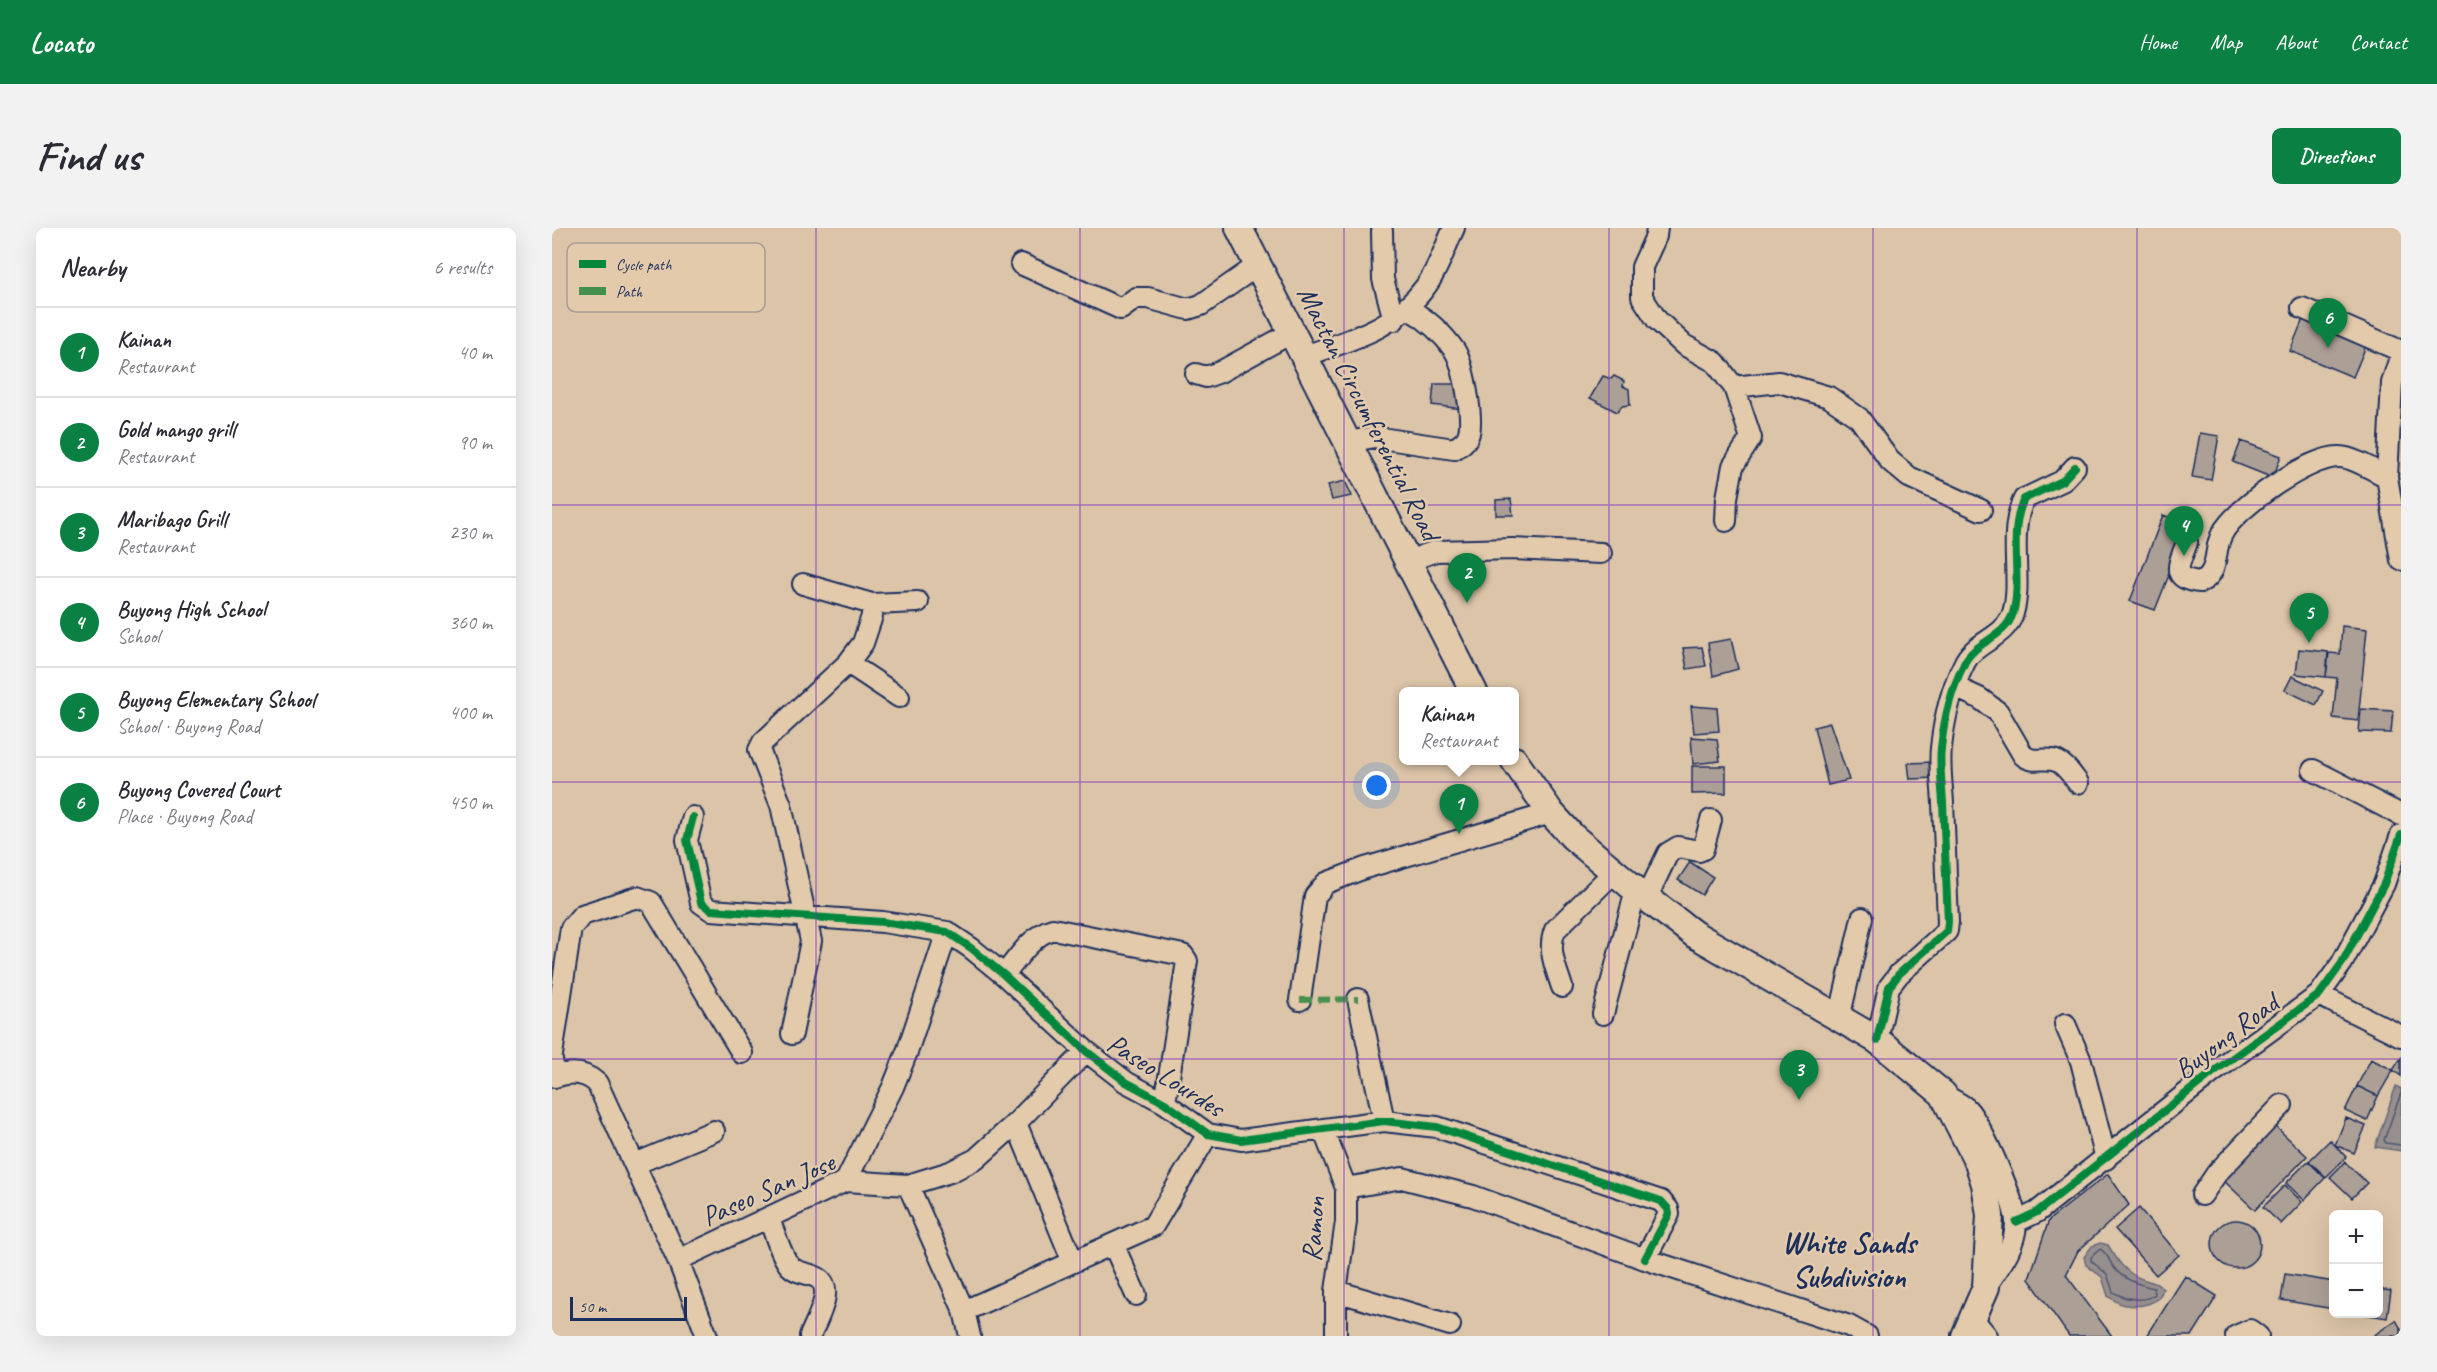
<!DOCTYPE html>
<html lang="en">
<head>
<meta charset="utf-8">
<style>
  :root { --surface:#fff; --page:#f2f2f3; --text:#2b2b33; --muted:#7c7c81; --line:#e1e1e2; --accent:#0b8043 }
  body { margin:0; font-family:Caveat,sans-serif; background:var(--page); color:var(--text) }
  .controls { position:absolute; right:18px; bottom:18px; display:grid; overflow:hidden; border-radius:9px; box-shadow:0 6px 24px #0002 }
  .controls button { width:54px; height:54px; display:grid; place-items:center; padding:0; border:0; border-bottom:2px solid var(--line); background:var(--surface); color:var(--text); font:30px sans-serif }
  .scale { position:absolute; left:18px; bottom:15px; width:117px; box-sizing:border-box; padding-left:6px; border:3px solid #1b2f5e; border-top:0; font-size:16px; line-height:21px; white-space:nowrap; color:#1b2f5e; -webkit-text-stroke:4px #e3caab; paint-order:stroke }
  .you { position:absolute; left:825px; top:558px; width:21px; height:21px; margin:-15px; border:4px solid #fff; border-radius:50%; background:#1a73e8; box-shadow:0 0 0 9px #1a73e833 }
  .badge { display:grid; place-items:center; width:39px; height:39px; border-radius:50%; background:var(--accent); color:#fff; font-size:20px; font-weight:700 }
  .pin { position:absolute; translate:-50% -50px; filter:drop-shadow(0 2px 3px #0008) }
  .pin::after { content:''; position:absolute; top:32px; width:21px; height:18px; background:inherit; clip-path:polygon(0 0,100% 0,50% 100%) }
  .popup { position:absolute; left:847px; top:459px; width:120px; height:78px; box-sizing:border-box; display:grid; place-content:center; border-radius:9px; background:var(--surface); filter:drop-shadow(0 2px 4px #0005); font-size:20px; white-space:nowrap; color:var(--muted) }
  .popup b { font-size:22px; color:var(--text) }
  .popup::after { content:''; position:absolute; left:50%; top:100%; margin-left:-12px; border:12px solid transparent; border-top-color:var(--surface) }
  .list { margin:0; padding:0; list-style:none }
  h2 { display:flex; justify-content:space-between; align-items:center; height:78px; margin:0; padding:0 24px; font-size:26px }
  h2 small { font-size:20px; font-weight:400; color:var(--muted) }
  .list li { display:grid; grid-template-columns:39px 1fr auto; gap:18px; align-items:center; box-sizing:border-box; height:90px; padding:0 24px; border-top:2px solid var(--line) }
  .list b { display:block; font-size:22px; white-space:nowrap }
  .list p { margin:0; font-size:20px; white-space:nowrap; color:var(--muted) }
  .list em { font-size:20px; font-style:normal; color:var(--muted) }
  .map { position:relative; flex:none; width:1849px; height:1108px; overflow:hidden; border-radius:9px }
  header { display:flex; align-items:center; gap:36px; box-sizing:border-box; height:84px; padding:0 30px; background:var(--accent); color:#fff }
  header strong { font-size:28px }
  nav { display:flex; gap:33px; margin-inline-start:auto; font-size:21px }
  .intro { display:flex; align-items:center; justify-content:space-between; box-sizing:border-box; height:144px; padding:0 36px }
  h1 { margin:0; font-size:42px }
  .button { padding:15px 27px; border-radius:9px; background:var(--accent); color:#fff; font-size:21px; font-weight:700 }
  main { display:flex; gap:36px; padding:0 36px }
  aside { flex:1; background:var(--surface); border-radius:9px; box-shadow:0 6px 24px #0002 }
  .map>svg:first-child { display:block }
  .water { fill:#978f8e; stroke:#65697b; stroke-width:1.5 }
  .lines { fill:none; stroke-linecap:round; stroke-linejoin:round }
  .shore { stroke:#4d5571; stroke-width:1.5 }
  .building { fill:#ac9f96; stroke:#1b2f5e; stroke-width:1.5 }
  .minor-casing { stroke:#1b2f5e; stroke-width:24 }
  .major-casing { stroke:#1b2f5e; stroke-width:30 }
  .minor { stroke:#e3caab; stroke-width:20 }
  .major { stroke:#e3caab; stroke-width:26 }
  .quiet { stroke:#46904e; stroke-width:6; stroke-dasharray:12 6; stroke-linecap:butt }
  .cycleway-casing { stroke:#e3caab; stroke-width:11 }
  .cycleway { stroke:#00873e; stroke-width:8 }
  .grid { fill:none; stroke:#7b2cbf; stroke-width:1.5; stroke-opacity:0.55 }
  .labels { text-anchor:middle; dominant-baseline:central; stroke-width:5; stroke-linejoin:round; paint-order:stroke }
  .street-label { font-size:28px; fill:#1b2f5e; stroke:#e3caab }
  .neighbourhood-label { font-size:30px; font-weight:bold; fill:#1b2f5e; stroke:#e3caab }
  .key { fill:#e3caab; stroke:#a79c94; stroke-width:1.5 }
  .key-label { font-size:16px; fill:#1b2f5e }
</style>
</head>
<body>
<header>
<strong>Locato</strong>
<nav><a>Home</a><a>Map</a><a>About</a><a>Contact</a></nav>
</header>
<div class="intro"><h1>Find us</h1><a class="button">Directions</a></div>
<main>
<aside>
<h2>Nearby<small>6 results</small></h2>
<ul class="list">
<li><span class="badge">1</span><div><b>Kainan</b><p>Restaurant</p></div><em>40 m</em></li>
<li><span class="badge">2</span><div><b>Gold mango grill</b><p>Restaurant</p></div><em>90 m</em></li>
<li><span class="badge">3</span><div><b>Maribago Grill</b><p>Restaurant</p></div><em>230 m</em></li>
<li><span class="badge">4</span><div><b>Buyong High School</b><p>School</p></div><em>360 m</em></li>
<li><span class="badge">5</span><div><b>Buyong Elementary School</b><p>School · Buyong Road</p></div><em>400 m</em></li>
<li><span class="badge">6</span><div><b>Buyong Covered Court</b><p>Place · Buyong Road</p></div><em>450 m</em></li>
</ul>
</aside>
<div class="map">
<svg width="1849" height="1108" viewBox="0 0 1849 1108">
  <rect width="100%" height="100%" fill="#dbc4a8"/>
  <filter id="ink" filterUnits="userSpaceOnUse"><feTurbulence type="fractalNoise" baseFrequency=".0167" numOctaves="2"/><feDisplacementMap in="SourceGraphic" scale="12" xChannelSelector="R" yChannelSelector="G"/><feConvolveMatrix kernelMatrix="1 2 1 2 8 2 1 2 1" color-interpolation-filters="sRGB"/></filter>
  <g filter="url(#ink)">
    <path class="water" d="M 1844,858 L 1849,861 L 1849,923 L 1823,919 Z
      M 1548,1015 L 1556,1017 C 1565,1032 1573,1045 1590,1051 C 1599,1054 1604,1054 1611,1061 C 1607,1077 1588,1079 1574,1077 C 1568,1077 1561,1071 1556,1068 L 1550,1049 L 1534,1037 L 1532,1029 L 1540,1018 Z"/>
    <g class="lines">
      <path class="shore" d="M 1849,865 L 1832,912 L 1834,915 L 1849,917
        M 1548,1021 C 1556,1025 1557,1034 1563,1041 C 1572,1052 1588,1057 1602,1060 L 1603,1066 C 1592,1075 1573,1071 1561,1064 L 1555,1046 L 1539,1033 L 1539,1029 Z"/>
    </g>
    <path class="building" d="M 1751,91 L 1814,118 L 1801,149 L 1738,123 Z
      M 1051,148 L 1059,151 L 1062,148 L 1072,153 L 1071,158 L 1077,161 L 1078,177 L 1070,178 L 1065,184 L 1038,170 Z
      M 882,156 L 908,156 L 910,181 L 880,177 Z
      M 1648,205 L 1667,208 L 1659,252 L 1640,249 Z
      M 1689,213 L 1729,228 L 1721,250 L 1681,234 Z
      M 793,253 L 800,268 L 780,272 L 776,257 Z
      M 959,271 L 961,287 L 944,287 L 944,272 Z
      M 1611,287 L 1637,297 L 1603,382 L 1578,373 Z
      M 1790,398 L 1815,401 L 1806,493 L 1781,490 L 1785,450 L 1774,449 L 1777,425 L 1788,426 Z
      M 1179,411 L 1186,441 L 1161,448 L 1156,415 Z
      M 1150,419 L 1154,438 L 1135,441 L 1131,420 Z
      M 1747,421 L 1776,424 L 1774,449 L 1744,446 Z
      M 1740,448 L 1771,463 L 1764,477 L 1733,462 Z
      M 1139,478 L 1165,480 L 1167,503 L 1142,505 Z
      M 1809,481 L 1841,483 L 1839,505 L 1807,504 Z
      M 1278,495 L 1297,552 L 1276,557 L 1262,499 Z
      M 1139,509 L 1165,511 L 1168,533 L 1141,536 Z
      M 1383,534 L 1385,550 L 1358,551 L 1356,535 Z
      M 1140,538 L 1174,538 L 1174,565 L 1140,566 Z
      M 1138,634 L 1161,649 L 1150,667 L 1126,652 Z
      M 1849,830 L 1849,848 L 1841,842 Z
      M 1819,831 L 1841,842 L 1826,868 L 1805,858 Z
      M 1805,858 L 1826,868 L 1815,893 L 1793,883 Z
      M 1794,890 L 1814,898 L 1802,925 L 1783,917 Z
      M 1723,898 L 1755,928 L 1703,982 L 1671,952 Z
      M 1778,912 L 1794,929 L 1774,949 L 1757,933 Z
      M 1756,933 L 1773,950 L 1752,972 L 1734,955 Z
      M 1793,934 L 1815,955 L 1800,970 L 1778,949 Z
      M 1556,946 L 1577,977 L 1526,1023 L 1514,1047 L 1560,1108 L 1517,1108 L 1477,1051 L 1497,992 Z
      M 1733,957 L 1750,974 L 1729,996 L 1711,979 Z
      M 1587,980 L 1627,1027 L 1604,1047 L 1563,1001 Z
      M1660 1016a24 24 0 1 1 48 0a24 24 0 1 1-48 0Z
      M 1733,1046 L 1782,1054 L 1782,1081 L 1729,1072 Z
      M 1633,1048 L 1665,1068 L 1640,1108 L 1595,1108 Z
      M 1826,1061 L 1839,1063 L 1835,1090 L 1810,1086 L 1826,1086 Z
      M 1844,1092 L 1849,1101 L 1849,1108 L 1821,1108 Z"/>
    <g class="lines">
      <g class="minor-casing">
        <path id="minor" d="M 1105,0 L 1104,8 L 1090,39 L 1090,69 L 1105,92 L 1132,117 L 1163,134 L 1182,159 L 1199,210 L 1181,238 L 1175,270 L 1174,293
          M 830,3 L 831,51 L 842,92
          M 469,36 L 569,81 L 584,70 L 596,70 L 636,81 L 649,77 L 706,37
          M 1750,80 L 1849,123
          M 1849,126 L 1840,155 L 1835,249 L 1849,332
          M 753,128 C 800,111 843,101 874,58 C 886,42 893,19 902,0
          M 644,146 L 654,149 L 668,144 L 741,104
          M 1182,159 L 1227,154 L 1277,169 L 1307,190 L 1338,233 L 1357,249 L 1429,282
          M 797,214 L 822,209 L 902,221 C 909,217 915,213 917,205 C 921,188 912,138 903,123 C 890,104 875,91 855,80
          M 1635,314 C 1628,335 1616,351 1648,354 C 1668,346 1661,322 1670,306 C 1683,280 1759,227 1788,229 C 1800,229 1823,243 1835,249
          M 856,333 L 884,323 L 961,321 L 1049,325
          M 251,356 L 320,376 L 366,374
          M 296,435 L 347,469
          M 1403,459 L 1427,470 L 1446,484 L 1471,527 C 1480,535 1489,530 1500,532 C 1511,533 1520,547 1526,555
          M 1761,542 L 1849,587
          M 141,589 L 135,612 L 149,675 L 159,682 L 331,694 L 395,704 L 419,720 L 452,747 L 534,823 L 574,854 L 613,875 L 656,906 L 689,912 L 832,893 L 885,899 L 1109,973 L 1116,981 L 1117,986 L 1093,1031
          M 1095,669 L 1116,625 L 1126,619 L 1147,623 L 1151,621 L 1159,592
          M 452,747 C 465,731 481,706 501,701 L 631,727 L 635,733 L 613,875
          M 1010,759 C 1004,740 995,722 1003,702 L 1062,644
          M 1767,767 L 1849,808
          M 806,771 L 832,893
          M 748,772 L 763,668 L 774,655 L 813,640 L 999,585
          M 1051,786 L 1084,662
          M 1287,791 L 1310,690
          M 1513,796 L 1529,833 L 1554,931
          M 240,806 L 259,713 L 229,577 L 207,522 L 211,514 L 296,435 L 311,415 L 320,388 L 320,376
          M 1325,812 L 1337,759 L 1347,746 L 1395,703 L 1396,694 C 1394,654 1393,614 1391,575 C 1390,557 1387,537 1389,520 C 1392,491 1399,462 1412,436 C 1422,413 1453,411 1461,385 C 1471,353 1455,305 1472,271 L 1510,253 L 1523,239
          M 0,827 L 19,700 L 30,687 L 85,669 L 99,674 L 190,825
          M 0,832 L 3,849 C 19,843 33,844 45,855 L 126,1032 L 155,1108
          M 1391,866 C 1398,871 1409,875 1415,881 C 1429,896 1465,976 1464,996 C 1463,1020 1446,1040 1434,1059
          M 464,895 L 521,1034
          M 771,901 L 794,960 L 794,994 L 784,1063 L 784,1108
          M 83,936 L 162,903
          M 294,953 L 341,859 L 355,824 L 395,704
          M 356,957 L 412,1083 L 418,1108
          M 794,960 L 850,950 L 921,968 L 1093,1031 L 1297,1098 L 1315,1108
          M 1650,967 L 1665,945 L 1730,877
          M 217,991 C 222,1003 230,1030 238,1038 C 244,1045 256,1045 264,1049 C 285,1058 264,1093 258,1108
          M 1464,994 L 1485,984 L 1660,845 L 1767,767 L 1790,735 L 1832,656 L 1849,607
          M 561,1016 L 584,1067
          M 126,1032 L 294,953 L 356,957 L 398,944 L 424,931 L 464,895 L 534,823
          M 784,1063 L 898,1097
          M 412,1083 L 601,998 L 656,906
          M 1420,1090 L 1435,1108
          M 1684,1108 L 1698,1102 L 1706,1108"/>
      </g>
      <g class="major-casing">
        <path id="major" d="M 687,0 L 922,464
          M 962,532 L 999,585 L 1021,609 L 1084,662 L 1142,706 L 1325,812 L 1391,866 L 1426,934 L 1433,956 L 1438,987 L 1434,1059 L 1413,1108"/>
      </g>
      <use href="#minor" class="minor"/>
      <use href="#major" class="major"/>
      <path class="quiet" d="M 748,772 L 806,771"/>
      <g class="cycleway-casing">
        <path id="cycleway" d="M 141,589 L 135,612 L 149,675 L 159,682 L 331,694 L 395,704 L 419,720 L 452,747 L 534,823 L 574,854 L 613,875 L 656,906 L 689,912 L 832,893 L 885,899 L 1109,973 L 1116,981 L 1117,986 L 1093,1031
          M 1325,812 L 1337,759 L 1347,746 L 1395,703 L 1396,694 C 1394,654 1393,614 1391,575 C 1390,557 1387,537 1389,520 C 1392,491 1399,462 1412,436 C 1422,413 1453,411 1461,385 C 1471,353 1455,305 1472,271 L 1510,253 L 1523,239
          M 1464,994 L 1485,984 L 1660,845 L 1767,767 L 1790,735 L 1832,656 L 1849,607"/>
      </g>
      <use href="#cycleway" class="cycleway"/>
    </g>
  </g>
  <path class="grid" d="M 264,0 L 264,1108M 528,0 L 528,1108M 792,0 L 792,1108M 1057,0 L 1057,1108M 1321,0 L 1321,1108M 1585,0 L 1585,1108M 0,277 L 1849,277M 0,554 L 1849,554M 0,831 L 1849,831"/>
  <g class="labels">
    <g class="street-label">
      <text transform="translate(817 185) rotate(63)">Mactan Circumferential Road</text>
      <text transform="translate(1674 808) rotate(-37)">Buyong Road</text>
      <text transform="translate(614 847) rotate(32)">Paseo Lourdes</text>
      <text transform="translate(216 961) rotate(-24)">Paseo San Jose</text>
      <text transform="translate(761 1001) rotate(-86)">Ramon</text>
    </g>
    <g class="neighbourhood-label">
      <text x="1297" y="1015">White Sands<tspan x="1297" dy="34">Subdivision</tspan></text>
    </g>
  </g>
  <rect x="15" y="15" width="198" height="69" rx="9" class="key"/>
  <rect x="27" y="32" width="27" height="8" fill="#00873e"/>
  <rect x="27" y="59" width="27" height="8" fill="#46904e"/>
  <g class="key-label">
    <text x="64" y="42">Cycle path</text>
    <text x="64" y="69">Path</text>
  </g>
</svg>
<div class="controls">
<button>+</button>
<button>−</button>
</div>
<div class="scale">50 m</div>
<div class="you"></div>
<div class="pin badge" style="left:907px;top:606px">1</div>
<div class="popup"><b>Kainan</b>Restaurant</div>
<div class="pin badge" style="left:915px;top:375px">2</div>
<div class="pin badge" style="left:1247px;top:872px">3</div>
<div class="pin badge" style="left:1632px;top:328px">4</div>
<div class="pin badge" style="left:1757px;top:415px">5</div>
<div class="pin badge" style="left:1776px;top:120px">6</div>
</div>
</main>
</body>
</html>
